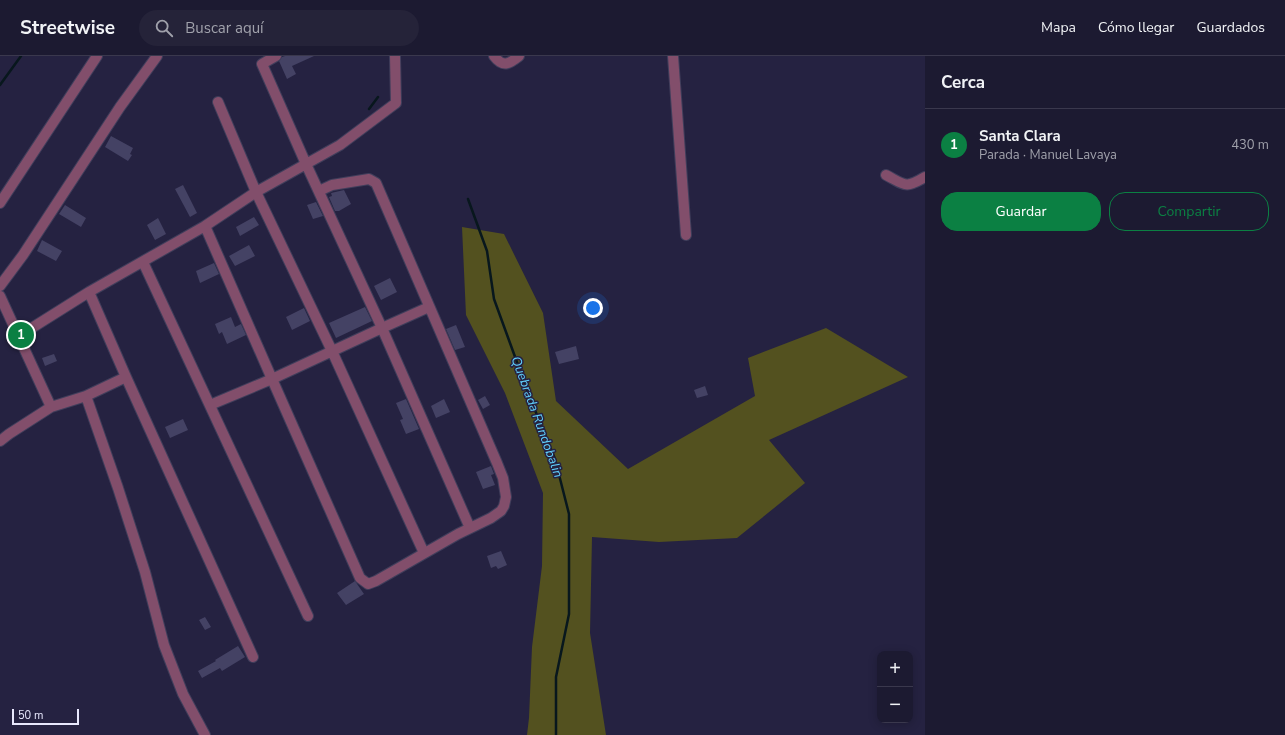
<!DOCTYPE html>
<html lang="es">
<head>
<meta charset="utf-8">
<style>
  :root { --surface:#1c1a31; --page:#252339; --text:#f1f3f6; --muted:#a0a1ab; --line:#3a384d; --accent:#0b8043 }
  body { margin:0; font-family:"Nunito Sans",sans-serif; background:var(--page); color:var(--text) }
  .controls { position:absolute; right:12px; bottom:12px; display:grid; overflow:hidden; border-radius:8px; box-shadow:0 2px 10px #0003 }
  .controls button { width:36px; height:36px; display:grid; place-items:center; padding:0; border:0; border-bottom:1px solid var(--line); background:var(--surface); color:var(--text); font:20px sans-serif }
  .scale { position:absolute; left:12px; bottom:10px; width:67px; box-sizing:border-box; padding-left:4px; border:2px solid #e8e8fd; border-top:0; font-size:11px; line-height:14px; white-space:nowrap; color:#e8e8fd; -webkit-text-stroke:3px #252241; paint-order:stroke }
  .you { position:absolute; left:593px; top:252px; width:14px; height:14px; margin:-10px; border:3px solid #fff; border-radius:50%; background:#1a73e8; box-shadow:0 0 0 6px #1a73e833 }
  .badge { display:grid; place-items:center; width:26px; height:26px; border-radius:50%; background:var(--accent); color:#fff; font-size:13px; font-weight:700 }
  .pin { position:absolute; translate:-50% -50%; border:2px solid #fff; box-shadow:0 1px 4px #0006 }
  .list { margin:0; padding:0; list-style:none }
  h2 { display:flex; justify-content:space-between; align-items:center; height:52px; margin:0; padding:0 16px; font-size:17px }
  h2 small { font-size:13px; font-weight:400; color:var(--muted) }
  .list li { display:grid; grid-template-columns:26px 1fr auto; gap:12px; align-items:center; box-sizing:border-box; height:72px; padding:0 16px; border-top:1px solid var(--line) }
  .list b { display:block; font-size:15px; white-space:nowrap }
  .list p { margin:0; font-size:13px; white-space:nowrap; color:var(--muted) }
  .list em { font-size:13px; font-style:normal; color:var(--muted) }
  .actions { display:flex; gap:8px; padding:12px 16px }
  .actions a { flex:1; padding:9px 0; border:1px solid var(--accent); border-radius:16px; text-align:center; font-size:14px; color:var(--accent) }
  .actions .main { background:var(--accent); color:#fff }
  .icon { flex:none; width:22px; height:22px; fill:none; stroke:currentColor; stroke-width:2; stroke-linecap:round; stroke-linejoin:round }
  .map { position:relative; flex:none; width:925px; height:679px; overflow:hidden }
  header { display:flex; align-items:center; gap:24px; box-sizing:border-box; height:56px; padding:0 20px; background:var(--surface); border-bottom:1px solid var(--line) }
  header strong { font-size:19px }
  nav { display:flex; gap:22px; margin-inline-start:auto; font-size:14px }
  .search { width:280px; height:36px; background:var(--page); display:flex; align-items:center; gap:10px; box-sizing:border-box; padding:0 14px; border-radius:22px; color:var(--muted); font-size:15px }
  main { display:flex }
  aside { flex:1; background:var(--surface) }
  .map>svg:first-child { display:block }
  .forest { fill:#53511f }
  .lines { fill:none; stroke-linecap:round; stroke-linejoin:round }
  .stream { stroke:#08171d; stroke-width:2.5 }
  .building { fill:#444264 }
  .minor-casing { stroke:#403e5b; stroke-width:12 }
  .minor { stroke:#824e6b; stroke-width:10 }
  .labels { text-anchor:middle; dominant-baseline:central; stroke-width:3; stroke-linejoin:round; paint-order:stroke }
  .water-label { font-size:13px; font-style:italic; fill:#60cffa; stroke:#252241 }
</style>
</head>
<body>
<header>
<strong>Streetwise</strong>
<div class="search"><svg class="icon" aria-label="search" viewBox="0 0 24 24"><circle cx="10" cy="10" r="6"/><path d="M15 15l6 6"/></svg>Buscar aquí</div>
<nav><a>Mapa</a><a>Cómo llegar</a><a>Guardados</a></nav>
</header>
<main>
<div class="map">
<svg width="925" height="679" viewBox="0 0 925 679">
  <rect width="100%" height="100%" fill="#252241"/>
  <path class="forest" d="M 462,171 L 504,178 L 543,257 L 556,345 L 628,413 L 755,340 L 748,302 L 826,272 L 908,321 L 769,384 L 805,427 L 737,482 L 659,486 L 592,481 L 590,577 L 606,679 L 527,679 L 529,662 L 532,591 L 542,510 L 543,437 L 505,337 L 466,259 Z"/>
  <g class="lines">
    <path class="stream" d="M 0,29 L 21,0
      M 369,53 L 378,41
      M 468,143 L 487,195 L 494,243 L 530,342 L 555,403 L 569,458 L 569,558 L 556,621 L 556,679"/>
  </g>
  <path class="building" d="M 285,0 L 314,0 L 292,10 L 296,18 L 287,23 L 279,5 L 282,1 Z
    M 111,80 L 133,92 L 130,98 L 132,99 L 128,105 L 105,91 Z
    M 183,129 L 197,157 L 190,161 L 175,133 Z
    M 344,134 L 351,148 L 339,155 L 335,155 L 329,141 L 332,140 L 331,137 Z
    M 316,146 L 323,160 L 313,163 L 307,149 Z
    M 65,149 L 86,162 L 81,171 L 59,158 Z
    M 254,161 L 259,169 L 240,180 L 236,171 Z
    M 158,162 L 166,178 L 155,184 L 147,169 Z
    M 42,184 L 62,195 L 56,205 L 37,195 Z
    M 249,189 L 255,200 L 235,210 L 229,200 Z
    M 214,207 L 219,218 L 200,227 L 196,215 Z
    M 390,222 L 397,236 L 381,244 L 374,230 Z
    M 365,251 L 372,265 L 336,282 L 329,267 Z
    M 304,252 L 310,265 L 292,274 L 286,261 Z
    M 231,261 L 235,271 L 241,268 L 246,279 L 227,288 L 222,276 L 219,278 L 215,268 Z
    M 456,269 L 465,291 L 455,294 L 446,273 Z
    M 576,290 L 579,303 L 559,308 L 555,296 Z
    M 54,298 L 57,305 L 45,310 L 42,302 Z
    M 705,330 L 708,339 L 697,342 L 694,334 Z
    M 485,340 L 490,349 L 483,353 L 478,344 Z
    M 406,343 L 419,373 L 406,378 L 400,364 L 403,363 L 396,347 Z
    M 444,343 L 450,356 L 436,362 L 431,350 Z
    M 183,363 L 188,374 L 170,382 L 165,371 Z
    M 491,410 L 494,418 L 491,419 L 495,429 L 483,433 L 476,416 Z
    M 501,495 L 507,509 L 498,513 L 496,510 L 491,512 L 487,500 Z
    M 355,525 L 364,538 L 346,549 L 337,537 Z
    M 205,561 L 211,571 L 205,574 L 199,564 Z
    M 238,590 L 245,601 L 222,615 L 220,612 L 202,622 L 198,615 L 216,605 L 215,604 Z"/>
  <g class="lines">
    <g class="minor-casing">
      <path id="minor" d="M 276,0 L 262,8 L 306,108 L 382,272 L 470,472
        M 494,0 C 503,12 509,8 519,0
        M 673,0 L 686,179
        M 218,46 L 256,136 L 332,295 L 424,497
        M 886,119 C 905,129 905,133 925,121
        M 0,147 L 97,0
        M 205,170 L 272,323 L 360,522 L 368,528 L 376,525 L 458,478 L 491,462 L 501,455 L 504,450 L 506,441 L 503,422 L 497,407 L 376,127 L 369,123 L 332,129 L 319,135
        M 143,206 L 308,560
        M 0,230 L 23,199 L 120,51 L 157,0
        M 89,236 L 126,321 L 253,601
        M 0,240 L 51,351
        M 19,280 L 89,236 L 205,170 L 256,136 L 340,89 L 396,47 L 395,0
        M 86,340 L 118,432 L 145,516 L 164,589 L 183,638 L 205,679
        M 210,349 L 272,323 L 382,272 L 429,251
        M 0,385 L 9,378 L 51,351 L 86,340 L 126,321"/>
    </g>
    <use href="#minor" class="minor"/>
  </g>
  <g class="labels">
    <g class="water-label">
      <text transform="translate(537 361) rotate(70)">Quebrada Rundobalin</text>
    </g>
  </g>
</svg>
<div class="controls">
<button>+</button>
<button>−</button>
</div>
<div class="scale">50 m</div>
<div class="you"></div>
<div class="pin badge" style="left:21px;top:279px">1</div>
</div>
<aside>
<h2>Cerca<small></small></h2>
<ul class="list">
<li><span class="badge">1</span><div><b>Santa Clara</b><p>Parada · Manuel Lavaya</p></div><em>430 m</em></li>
</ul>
<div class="actions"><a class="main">Guardar</a><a>Compartir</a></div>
</aside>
</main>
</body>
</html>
